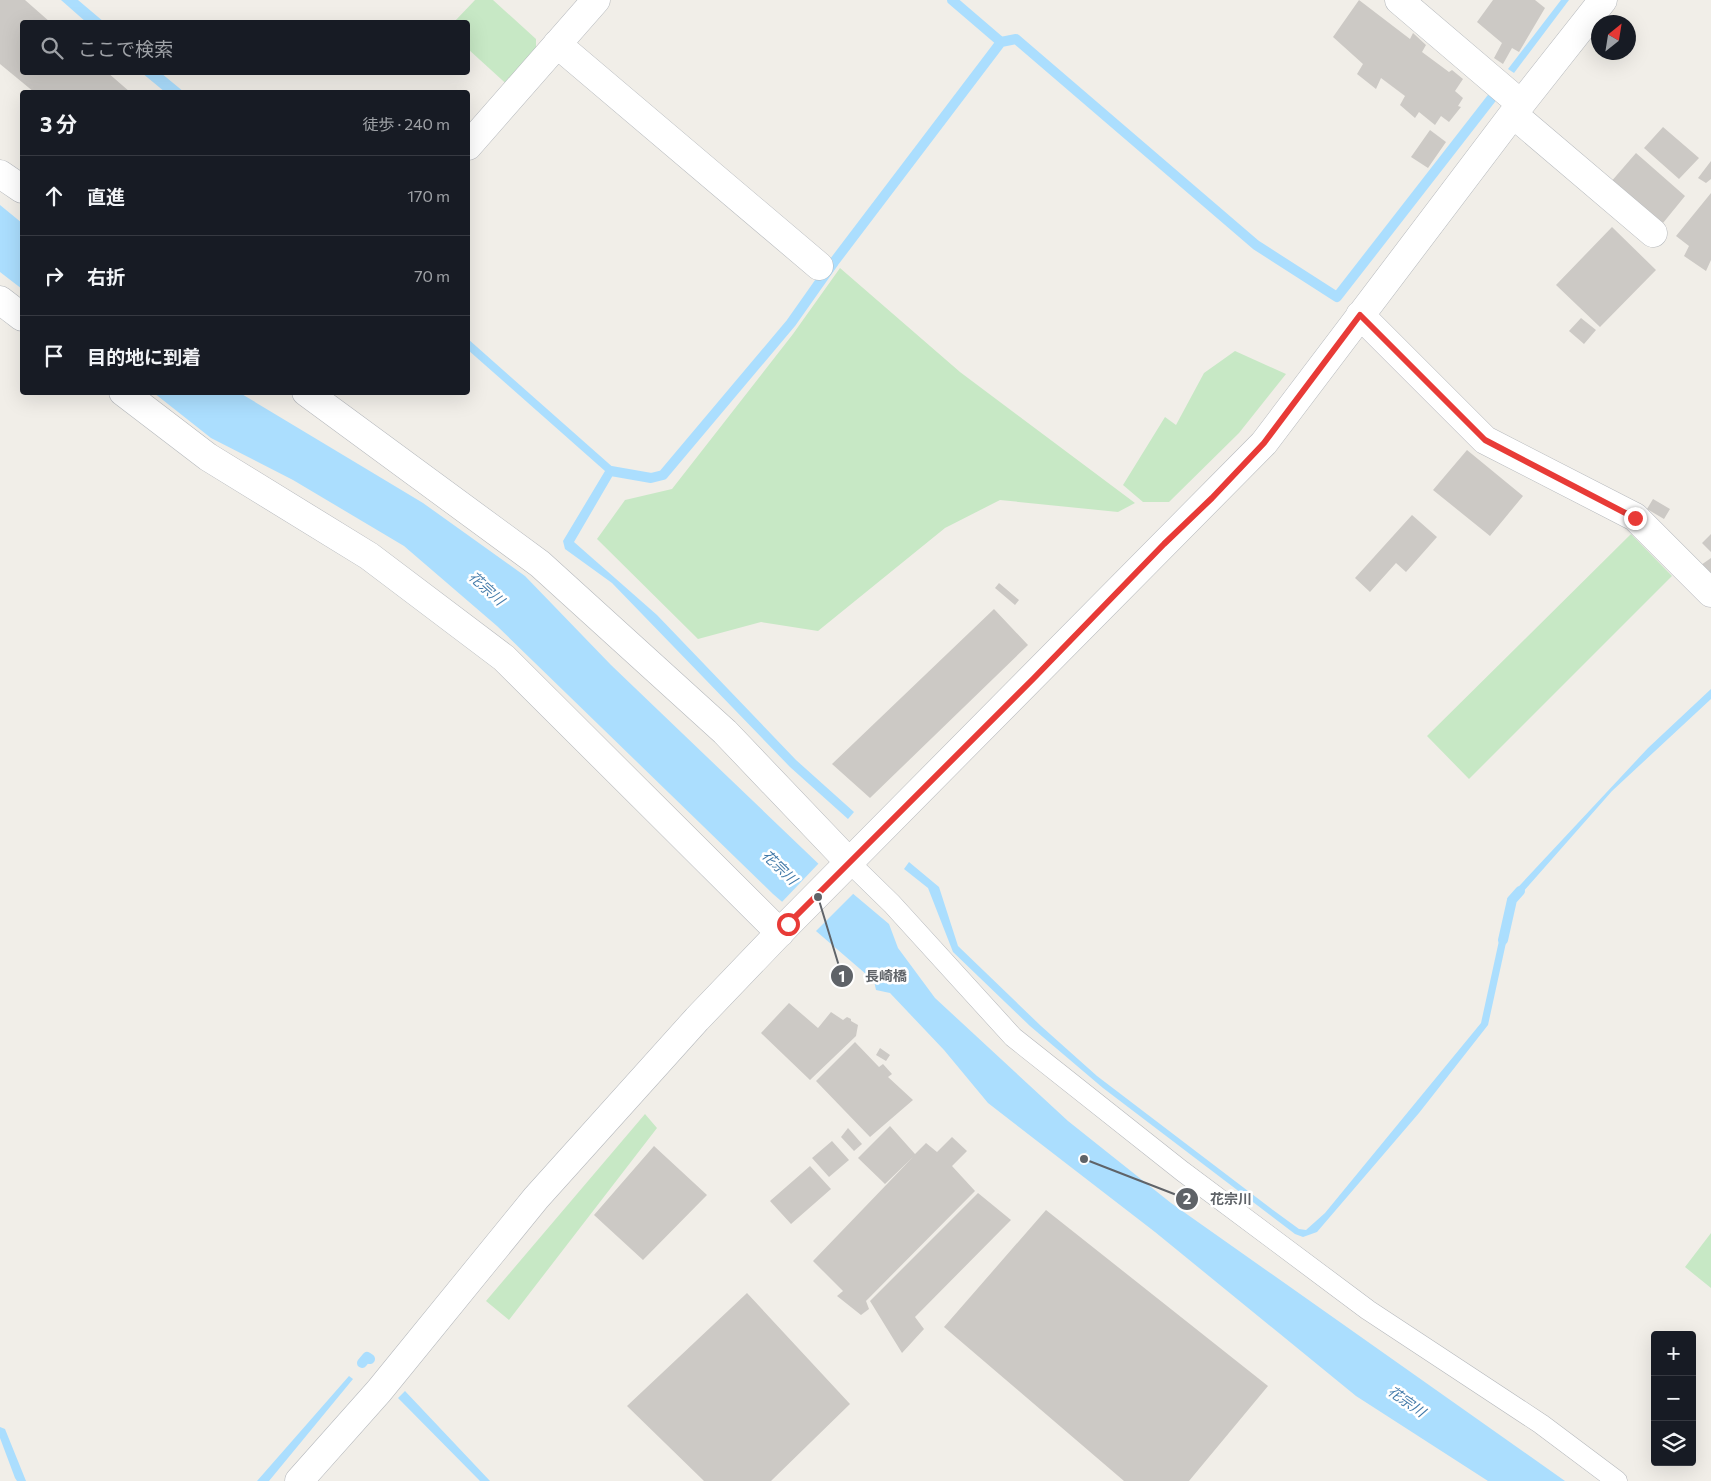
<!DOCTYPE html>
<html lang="ja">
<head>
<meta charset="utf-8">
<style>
  :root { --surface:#171b24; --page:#20242c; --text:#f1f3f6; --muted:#9ea1a6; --line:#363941 }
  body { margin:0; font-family:Commissioner,"Noto Sans JP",sans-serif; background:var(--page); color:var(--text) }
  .controls { position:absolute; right:15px; bottom:15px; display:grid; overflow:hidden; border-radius:5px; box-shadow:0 5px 20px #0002 }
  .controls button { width:45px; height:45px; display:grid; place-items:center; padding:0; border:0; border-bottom:1px solid var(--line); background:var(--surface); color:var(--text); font:25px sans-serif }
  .compass { position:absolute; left:1591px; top:15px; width:45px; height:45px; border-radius:50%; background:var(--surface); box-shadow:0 5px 20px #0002; rotate:30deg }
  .stop { position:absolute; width:15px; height:15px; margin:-11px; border:4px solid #e83b37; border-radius:50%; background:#fff }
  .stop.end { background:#e83b37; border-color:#fff; box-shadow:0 1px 5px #0008 }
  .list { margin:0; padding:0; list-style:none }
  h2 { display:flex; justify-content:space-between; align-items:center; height:65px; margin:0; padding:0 20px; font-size:21px }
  h2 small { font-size:16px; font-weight:400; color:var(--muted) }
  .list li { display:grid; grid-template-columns:32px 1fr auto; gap:15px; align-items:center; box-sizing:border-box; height:80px; padding:0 20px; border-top:1px solid var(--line) }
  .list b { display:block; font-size:19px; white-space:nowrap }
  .list em { font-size:16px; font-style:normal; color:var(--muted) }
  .icon { flex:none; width:28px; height:28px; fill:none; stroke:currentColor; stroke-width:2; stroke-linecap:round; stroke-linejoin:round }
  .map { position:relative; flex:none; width:1711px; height:1481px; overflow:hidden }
  .search { position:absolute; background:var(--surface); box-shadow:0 5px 20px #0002; left:20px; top:20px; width:450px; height:55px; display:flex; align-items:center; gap:12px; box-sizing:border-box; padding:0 18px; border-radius:5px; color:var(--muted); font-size:19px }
  .panel { position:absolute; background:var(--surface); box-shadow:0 5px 20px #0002; left:20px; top:90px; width:450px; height:305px; border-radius:5px }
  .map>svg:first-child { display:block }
  .green { fill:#c7e8c5 }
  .water { fill:#abdefe }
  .pier { fill:#f1eee8 }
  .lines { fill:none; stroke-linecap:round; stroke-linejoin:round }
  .stream { stroke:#abdefe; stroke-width:10 }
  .building { fill:#ccc9c5 }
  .service-casing { stroke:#b5b8bc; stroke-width:21 }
  .minor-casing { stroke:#b5b8bc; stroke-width:29 }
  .service { stroke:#fff; stroke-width:20 }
  .minor { stroke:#fff; stroke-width:28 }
  .route { stroke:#e83b37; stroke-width:6 }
  .labels { text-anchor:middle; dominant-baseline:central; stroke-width:5; stroke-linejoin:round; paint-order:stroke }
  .water-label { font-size:14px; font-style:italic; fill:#427aa9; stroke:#fff }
  .leader { fill:none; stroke:#5f6368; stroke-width:2 }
  .callout-dot { fill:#5f6368; stroke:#fff; stroke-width:2 }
  .mark-label { font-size:15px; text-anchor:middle; font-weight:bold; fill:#fff }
  .callout-label { font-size:14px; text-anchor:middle; font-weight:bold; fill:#5f6368; stroke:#fff; stroke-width:5; stroke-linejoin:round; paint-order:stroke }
</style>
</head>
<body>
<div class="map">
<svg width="1711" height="1481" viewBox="0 0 1711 1481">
  <rect width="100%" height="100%" fill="#f1eee8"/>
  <path class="green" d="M 475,0 L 493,0 L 536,39 L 536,61 L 512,89 L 468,49 L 468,22 L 454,22 Z
    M 840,268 L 960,372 L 1135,503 L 1118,512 L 1000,500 L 945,528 L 818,631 L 761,622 L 698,639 L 597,539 L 625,500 L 672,489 L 793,334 Z
    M 1235,351 L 1286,374 L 1239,433 L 1169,502 L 1143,502 L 1123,485 L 1165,417 L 1176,425 L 1204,373 Z
    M 1631,534 L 1672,576 L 1469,779 L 1427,736 Z
    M 645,1114 L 657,1128 L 509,1320 L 486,1301 Z
    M 1711,1233 L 1711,1288 L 1685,1267 Z"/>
  <path class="water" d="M 61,0 L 78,0 L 104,22 L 86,22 Z
    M 1561,0 L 1569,0 L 1514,73 L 1508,69 Z
    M 142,73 L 161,73 L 184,92 L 165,92 Z
    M 0,205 L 22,223 L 22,289 L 0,272 Z
    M 468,339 L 616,470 L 574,542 L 657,615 L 796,760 L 854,812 L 848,819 L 790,767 L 612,583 L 565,549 L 563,541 L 605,471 L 468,350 Z
    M 154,393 L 240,393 L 423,503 L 525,576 L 611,665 L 826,871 L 889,924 L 898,948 L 935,998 L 1068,1121 L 1171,1203 L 1565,1481 L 1488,1481 L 1356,1396 L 1155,1232 L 988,1103 L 944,1050 L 890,993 L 876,990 L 874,981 L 773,894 L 497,626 L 404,546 L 293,480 L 211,438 Z
    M 1711,689 L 1711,699 L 1612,791 L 1514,902 L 1507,899 L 1648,748 Z
    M 909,862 L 939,887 L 958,946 L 1041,1026 L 1097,1076 L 1273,1210 L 1299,1229 L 1306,1230 L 1325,1213 L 1481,1023 L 1502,927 L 1509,929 L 1488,1025 L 1419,1113 L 1317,1232 L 1303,1237 L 1295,1234 L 1103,1088 L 1030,1026 L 953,952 L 928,888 L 904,869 Z
    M 349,1376 L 353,1379 L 269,1481 L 257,1481 Z
    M 405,1391 L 490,1481 L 491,1481 L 480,1481 L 398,1398 Z
    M 0,1427 L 5,1429 L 26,1481 L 17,1481 L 15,1478 L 0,1438 Z"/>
  <path class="pier" d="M 820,862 L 855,892 L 814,933 L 780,904 Z"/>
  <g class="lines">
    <path class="stream" d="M 952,0 L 1001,42 L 1016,39 L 1256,245 L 1337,297 L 1491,99
      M 611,471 L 651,478 L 663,475 L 791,323 L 834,262 L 1001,42
      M 1503,940 L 1512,900 L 1520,891
      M 362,1363 L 367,1357 L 370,1359"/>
  </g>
  <path class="building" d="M 0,0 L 25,0 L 50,22 L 22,22 L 22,72 L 107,72 L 130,92 L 34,92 L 0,64 Z
    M 1359,0 L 1410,39 L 1413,33 L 1426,45 L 1422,52 L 1449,72 L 1452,70 L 1463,79 L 1455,91 L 1463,98 L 1458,106 L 1461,107 L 1449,122 L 1441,116 L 1435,125 L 1419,112 L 1415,118 L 1400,105 L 1405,96 L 1381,78 L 1376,89 L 1357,74 L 1363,64 L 1333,37 Z
    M 1493,0 L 1535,0 L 1545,8 L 1519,52 L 1512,48 L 1503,64 L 1494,58 L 1502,43 L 1477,22 Z
    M 1663,127 L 1699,158 L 1679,179 L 1644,148 Z
    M 1430,130 L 1446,142 L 1428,168 L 1411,157 Z
    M 1636,153 L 1685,196 L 1663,223 L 1653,220 L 1610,183 Z
    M 1711,161 L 1711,179 L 1706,183 L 1698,178 Z
    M 1711,193 L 1711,260 L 1706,271 L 1684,256 L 1689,246 L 1676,236 Z
    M 1612,227 L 1656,270 L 1600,327 L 1556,285 Z
    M 1581,318 L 1596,330 L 1584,344 L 1569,331 Z
    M 1467,450 L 1523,496 L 1490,536 L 1433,490 Z
    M 1653,499 L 1670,509 L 1664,519 L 1647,509 Z
    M 1412,515 L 1437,537 L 1406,572 L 1396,563 L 1370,592 L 1355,578 Z
    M 1711,534 L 1711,552 L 1702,543 Z
    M 1711,558 L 1711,575 L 1701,565 Z
    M 999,583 L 1019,600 L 1015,605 L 995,588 Z
    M 994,609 L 1028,645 L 870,798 L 832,764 Z
    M 789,1003 L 818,1028 L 831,1012 L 843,1020 L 847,1017 L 851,1019 L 851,1021 L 858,1025 L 856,1036 L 810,1080 L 761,1033 Z
    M 855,1042 L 879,1067 L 883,1064 L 892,1074 L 888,1077 L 913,1100 L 870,1137 L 816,1081 Z
    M 880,1048 L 890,1055 L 886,1061 L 876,1055 Z
    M 890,1126 L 915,1154 L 926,1143 L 937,1152 L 952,1137 L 967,1151 L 952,1166 L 975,1191 L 866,1301 L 869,1309 L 861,1315 L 837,1296 L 843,1291 L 813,1261 L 913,1157 L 885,1184 L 858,1158 Z
    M 848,1128 L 862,1144 L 854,1151 L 841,1137 Z
    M 832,1141 L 849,1160 L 829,1177 L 812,1158 Z
    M 654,1146 L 707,1195 L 643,1260 L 594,1215 Z
    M 810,1166 L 831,1189 L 791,1224 L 770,1201 Z
    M 978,1193 L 1011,1220 L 915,1317 L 924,1329 L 902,1353 L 870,1301 Z
    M 1046,1210 L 1268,1386 L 1189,1481 L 1124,1481 L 944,1327 Z
    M 747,1293 L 850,1404 L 771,1481 L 704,1481 L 627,1406 Z"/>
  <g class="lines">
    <g class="service-casing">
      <path id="service" d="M 850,863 L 892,904 L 1013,1037 L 1182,1171 L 1368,1310 L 1541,1424 L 1617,1481"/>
    </g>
    <g class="minor-casing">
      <path id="minor" d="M 1399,0 L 1521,104
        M 557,44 L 819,266
        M 1513,114 L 1653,233
        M 468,146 L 596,0
        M 0,174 L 22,189
        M 0,300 L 22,317
        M 1360,315 L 1485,440 L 1635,517 L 1711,593
        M 123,392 L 208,457 L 369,556 L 504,658 L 780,933
        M 306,392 L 540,564 L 725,732 L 850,863
        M 299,1481 L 379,1391 L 536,1198 L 697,1019 L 788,924 L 1264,443 L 1513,114 L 1603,0"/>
    </g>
    <use href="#service" class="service"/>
    <use href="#minor" class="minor"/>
  </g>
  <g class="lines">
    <path class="route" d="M 788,924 L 1033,679 L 1164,544 L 1212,498 L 1264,443 L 1360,315 L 1485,440 L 1635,518"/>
  </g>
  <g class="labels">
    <g class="water-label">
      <text transform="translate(487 588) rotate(42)">花宗川</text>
      <text transform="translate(780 867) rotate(44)">花宗川</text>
      <text transform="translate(1407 1401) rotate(35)">花宗川</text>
    </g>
  </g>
  <path class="leader" d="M818 897L842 976M1084 1159L1187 1199"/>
  <g class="callout-dot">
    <circle cx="818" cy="897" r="5"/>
    <circle cx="1084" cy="1159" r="5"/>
    <circle cx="842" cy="976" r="12"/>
    <circle cx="1187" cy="1199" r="12"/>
  </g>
  <g class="mark-label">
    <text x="842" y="982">1</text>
    <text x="1187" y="1204">2</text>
  </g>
  <g class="callout-label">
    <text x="886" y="981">長崎橋</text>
    <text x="1231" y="1204">花宗川</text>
  </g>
</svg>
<div class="controls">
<button>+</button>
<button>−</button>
<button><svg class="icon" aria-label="layers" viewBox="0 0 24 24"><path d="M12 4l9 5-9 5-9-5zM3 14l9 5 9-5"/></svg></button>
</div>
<svg class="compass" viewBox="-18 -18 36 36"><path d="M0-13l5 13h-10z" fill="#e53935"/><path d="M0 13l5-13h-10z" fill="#9ea1a6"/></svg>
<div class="stop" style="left:788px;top:924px"></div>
<div class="stop end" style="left:1635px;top:518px"></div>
<div class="search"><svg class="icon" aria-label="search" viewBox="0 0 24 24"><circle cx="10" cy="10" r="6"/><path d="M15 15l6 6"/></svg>ここで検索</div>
<section class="panel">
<h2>3 分<small>徒歩 · 240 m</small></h2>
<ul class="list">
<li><svg class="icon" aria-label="ahead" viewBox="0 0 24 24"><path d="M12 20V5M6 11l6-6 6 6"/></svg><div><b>直進</b></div><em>170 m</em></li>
<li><svg class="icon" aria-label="right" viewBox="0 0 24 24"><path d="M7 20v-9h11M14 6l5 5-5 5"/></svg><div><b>右折</b></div><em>70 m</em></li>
<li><svg class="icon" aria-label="arrive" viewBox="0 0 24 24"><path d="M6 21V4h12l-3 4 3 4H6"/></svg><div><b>目的地に到着</b></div></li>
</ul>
</section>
</div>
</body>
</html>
